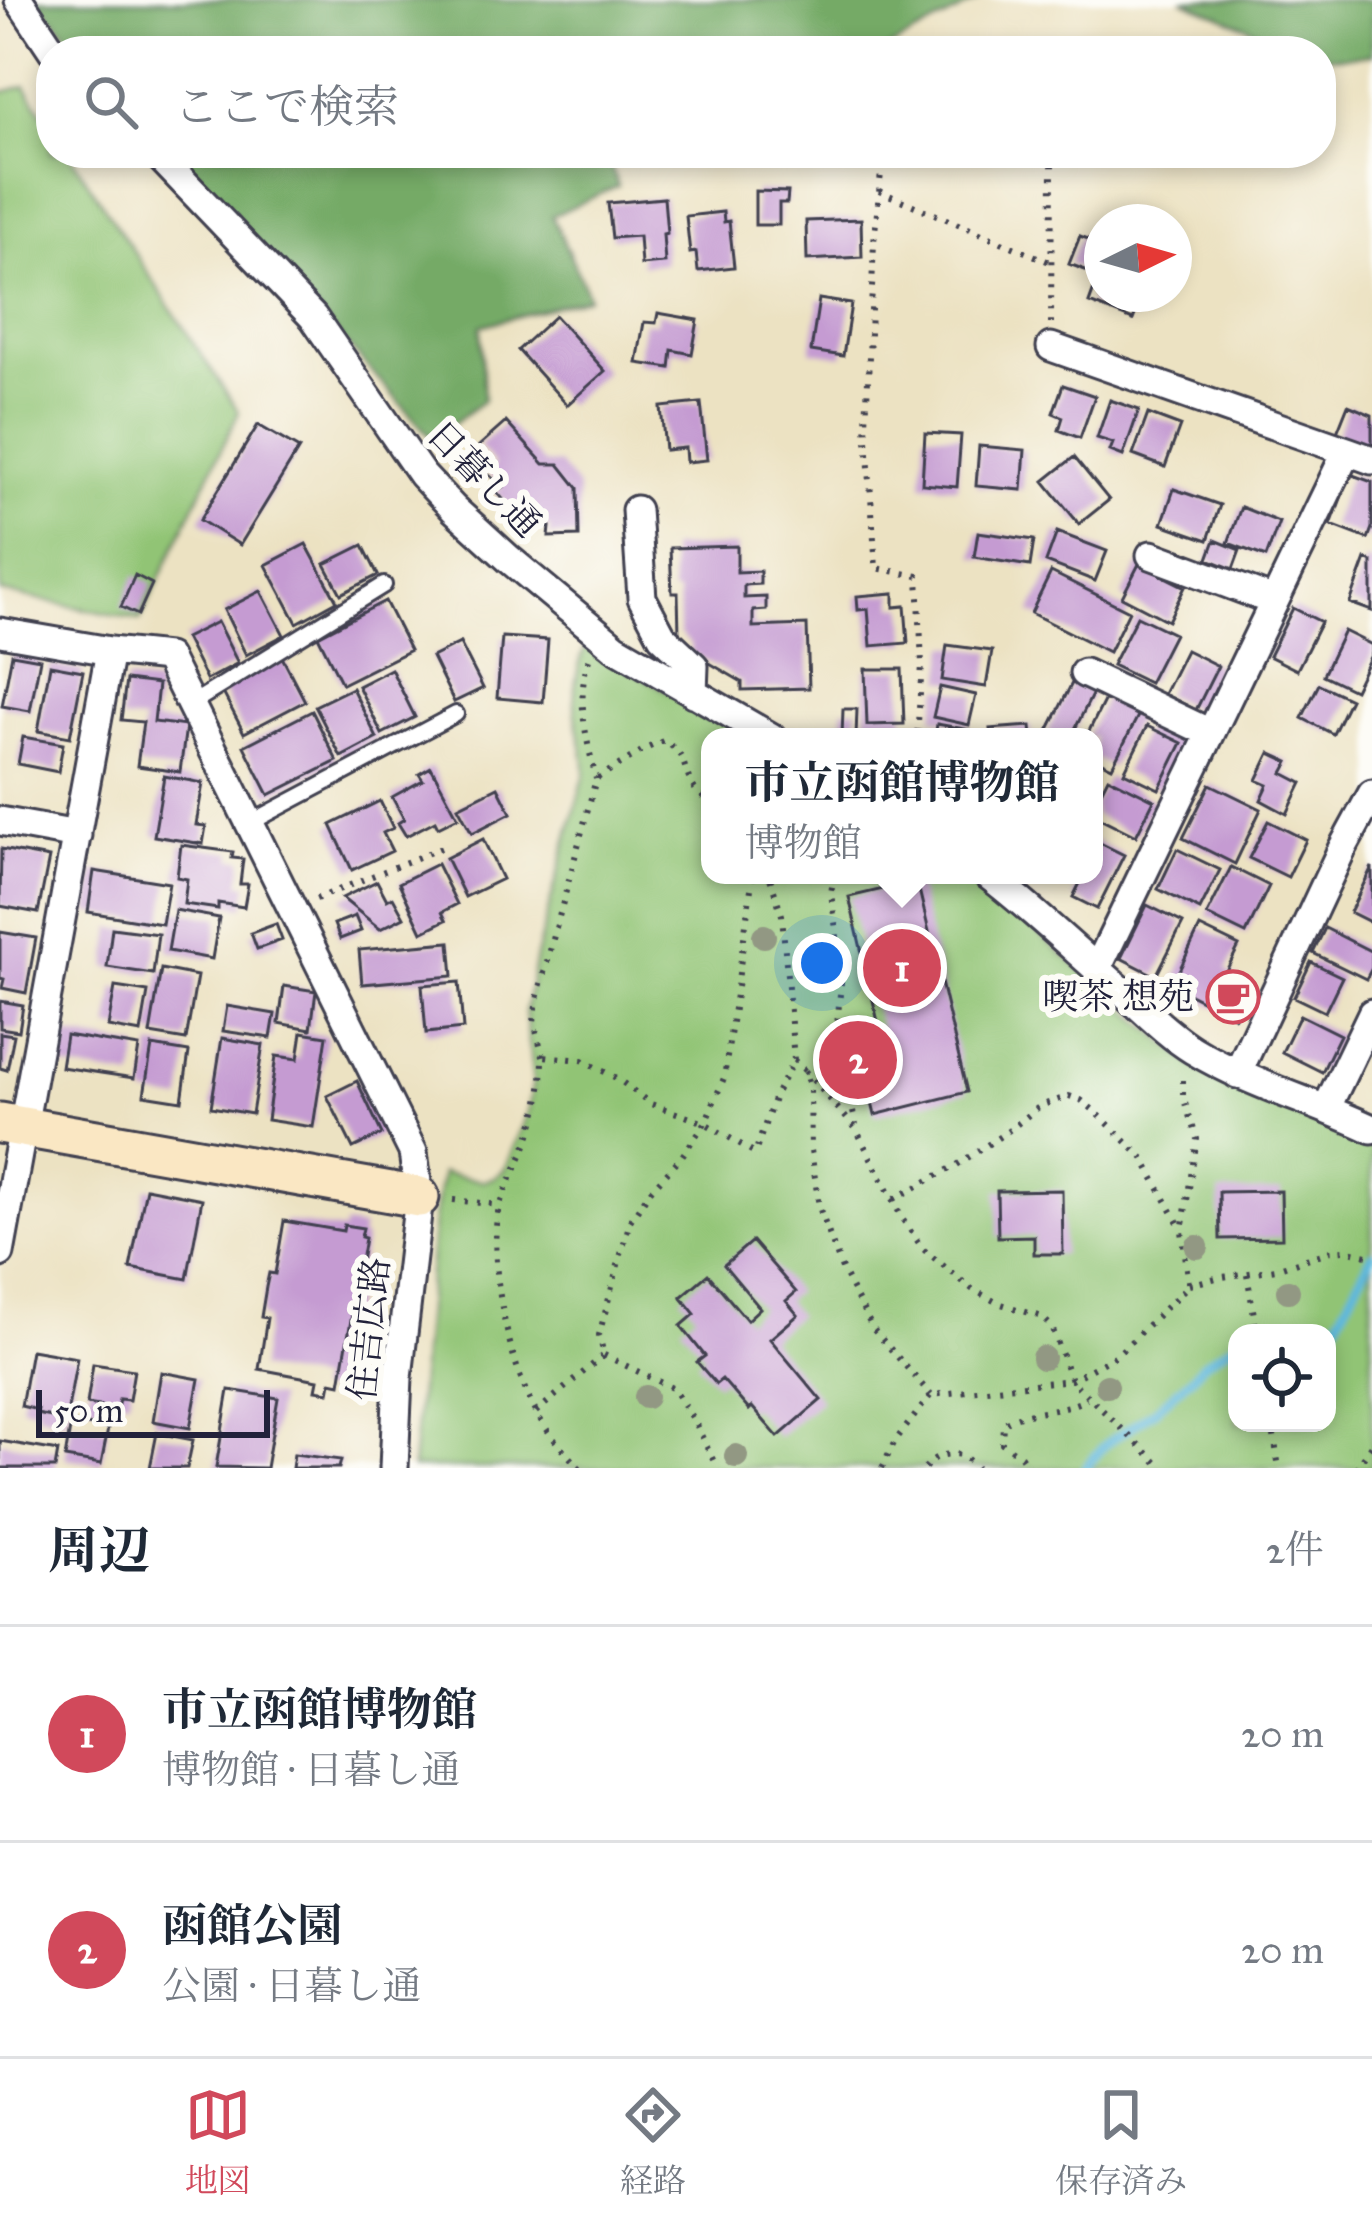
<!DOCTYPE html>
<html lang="ja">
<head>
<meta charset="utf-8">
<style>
  :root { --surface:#fff; --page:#f2f2f3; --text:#1f2937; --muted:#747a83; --line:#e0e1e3; --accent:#d1495b }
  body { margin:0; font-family:"IM FELL Great Primer","Noto Serif JP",serif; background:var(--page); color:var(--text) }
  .controls { position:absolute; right:36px; bottom:36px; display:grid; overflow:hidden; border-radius:24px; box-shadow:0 6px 18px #0003 }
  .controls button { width:108px; height:108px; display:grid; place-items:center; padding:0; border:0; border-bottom:3px solid var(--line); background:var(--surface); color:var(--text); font:60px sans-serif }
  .compass { position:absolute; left:1084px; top:204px; width:108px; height:108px; border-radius:50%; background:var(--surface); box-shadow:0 6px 18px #0003; rotate:85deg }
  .scale { position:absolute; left:36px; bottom:30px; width:234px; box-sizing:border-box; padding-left:12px; border:6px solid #22223b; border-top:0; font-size:33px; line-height:42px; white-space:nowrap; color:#22223b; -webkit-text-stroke:9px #fdfcf7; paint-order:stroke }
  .you { position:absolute; left:822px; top:963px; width:42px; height:42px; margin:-30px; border:9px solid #fff; border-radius:50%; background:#1a73e8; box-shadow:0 0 0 18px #1a73e833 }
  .badge { display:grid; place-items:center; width:78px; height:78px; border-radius:50%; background:var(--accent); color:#fff; font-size:39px; font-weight:700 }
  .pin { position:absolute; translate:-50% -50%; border:6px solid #fff; box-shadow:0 3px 12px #0006 }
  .popup { position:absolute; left:701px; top:728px; width:402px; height:156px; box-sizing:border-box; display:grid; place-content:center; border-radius:24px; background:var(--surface); filter:drop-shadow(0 3px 9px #0005); font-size:39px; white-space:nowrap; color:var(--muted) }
  .popup b { font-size:45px; color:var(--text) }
  .popup::after { content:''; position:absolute; left:50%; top:100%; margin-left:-24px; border:24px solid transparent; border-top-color:var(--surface) }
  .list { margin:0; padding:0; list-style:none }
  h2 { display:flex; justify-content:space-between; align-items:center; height:156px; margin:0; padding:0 48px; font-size:51px }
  h2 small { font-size:39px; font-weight:400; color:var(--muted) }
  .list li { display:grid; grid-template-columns:78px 1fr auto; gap:36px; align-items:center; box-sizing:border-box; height:216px; padding:0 48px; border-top:3px solid var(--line) }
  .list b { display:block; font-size:45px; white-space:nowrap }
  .list p { margin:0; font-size:39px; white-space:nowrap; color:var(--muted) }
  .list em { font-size:39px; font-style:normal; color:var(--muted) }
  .icon { flex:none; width:66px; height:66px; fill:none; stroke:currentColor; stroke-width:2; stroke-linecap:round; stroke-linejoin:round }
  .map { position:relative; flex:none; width:1372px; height:1468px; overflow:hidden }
  .search { position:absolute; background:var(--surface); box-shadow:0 6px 18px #0003; left:36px; right:36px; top:36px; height:132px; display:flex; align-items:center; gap:30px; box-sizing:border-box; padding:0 42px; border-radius:48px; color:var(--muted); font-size:45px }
  .sheet { height:588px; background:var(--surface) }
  nav { display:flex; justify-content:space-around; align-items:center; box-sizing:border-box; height:168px; border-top:3px solid var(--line); background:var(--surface); font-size:33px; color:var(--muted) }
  nav a { display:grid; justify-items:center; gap:6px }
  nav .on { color:var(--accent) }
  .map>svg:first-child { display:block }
  .green { fill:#91c475; stroke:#5a7358; stroke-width:3; fill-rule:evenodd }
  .forest { fill:#74aa66; stroke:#4b6650; stroke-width:3 }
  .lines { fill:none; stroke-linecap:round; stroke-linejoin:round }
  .stream { stroke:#5eb8dc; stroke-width:9 }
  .building { fill:#c59bd2 }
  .lane-casing { stroke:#403f4f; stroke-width:20 }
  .street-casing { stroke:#403f4f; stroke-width:33 }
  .secondary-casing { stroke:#403f4f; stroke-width:45 }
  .path { stroke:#403f4f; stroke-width:6; stroke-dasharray:3 9; stroke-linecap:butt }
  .lane { stroke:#fff; stroke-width:14 }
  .street { stroke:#fff; stroke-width:27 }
  .secondary { stroke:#fae7c3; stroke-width:39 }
  .tree { fill:#929883 }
  .labels { text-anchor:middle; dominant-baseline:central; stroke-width:12; stroke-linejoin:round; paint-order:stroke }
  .street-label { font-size:36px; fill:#22223b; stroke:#fdfcf7 }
  .poi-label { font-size:36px; fill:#22223b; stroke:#fdfcf7; text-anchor:end }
</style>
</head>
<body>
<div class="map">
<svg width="1372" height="1468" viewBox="0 0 1372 1468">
  <rect width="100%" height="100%" fill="#fdfcf7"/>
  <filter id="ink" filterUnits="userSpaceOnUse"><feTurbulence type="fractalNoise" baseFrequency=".00833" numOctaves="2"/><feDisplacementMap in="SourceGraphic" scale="24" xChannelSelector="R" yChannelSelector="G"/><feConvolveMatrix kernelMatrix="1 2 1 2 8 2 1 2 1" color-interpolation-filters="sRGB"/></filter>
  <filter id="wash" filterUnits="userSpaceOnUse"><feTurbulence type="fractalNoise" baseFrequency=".004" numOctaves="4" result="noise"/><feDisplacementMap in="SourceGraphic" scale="48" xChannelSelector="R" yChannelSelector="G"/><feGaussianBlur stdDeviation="2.7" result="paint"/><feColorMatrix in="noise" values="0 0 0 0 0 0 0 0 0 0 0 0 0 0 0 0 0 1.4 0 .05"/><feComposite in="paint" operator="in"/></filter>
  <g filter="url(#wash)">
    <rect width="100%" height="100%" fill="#ece2c2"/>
    <path class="green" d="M 25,86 L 51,126 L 51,153 L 69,153 L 239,412 L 140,620 L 0,592 L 0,93 Z
      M 587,642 L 597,651 L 748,737 L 710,737 L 710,875 L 970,875 L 1198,1070 L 1372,1147 L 1372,1468 L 412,1468 L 434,1218 L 442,1173 L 484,1181 L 495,1177 L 504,1170 L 528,1112 L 533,1081 L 525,1012 L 536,956 L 585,773 C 586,758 582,747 579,732 C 571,696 574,676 587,642 ZM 1237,1333 L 1327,1333 L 1327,1423 L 1237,1423 Z"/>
    <path class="forest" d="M 37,0 L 980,0 L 883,51 L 83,51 Z
      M 1182,0 L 1372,0 L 1372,55 L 1321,57 L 1321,51 L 1305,51 Z
      M 175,153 L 606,153 L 618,186 L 552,216 L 589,297 L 481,326 L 484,400 L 433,440 Z"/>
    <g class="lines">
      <path class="stream" d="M 1301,1333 L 1317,1331 L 1337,1323 L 1372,1255
        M 1085,1468 L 1105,1445 L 1155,1410 L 1192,1377 L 1202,1364 L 1237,1342"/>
    </g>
    <g id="blocks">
      <path class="building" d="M 755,191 L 788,192 L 787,203 L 779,203 L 779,225 L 755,225 Z
        M 664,198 L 667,233 L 663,234 L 665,263 L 641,265 L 639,236 L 612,238 L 608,203 Z
        M 723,212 L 724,222 L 729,221 L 734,267 L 698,271 L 696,252 L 690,253 L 686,216 Z
        M 861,219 L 862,257 L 807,260 L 806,221 Z
        M 1080,236 L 1102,244 L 1102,294 L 1143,294 L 1133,320 L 1089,303 L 1099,275 L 1069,264 Z
        M 819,299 L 851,304 L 843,356 L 811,351 Z
        M 658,313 L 698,320 L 692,354 L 672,350 L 670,368 L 637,363 L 644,322 L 656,323 Z
        M 555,316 L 605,371 L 567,405 L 518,350 Z
        M 1063,385 L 1095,396 L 1080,438 L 1059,430 L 1063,417 L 1053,413 Z
        M 1110,400 L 1139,410 L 1123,456 L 1110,451 L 1113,443 L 1097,438 Z
        M 701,403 L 707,460 L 686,462 L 685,448 L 665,450 L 661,407 Z
        M 1348,405 L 1372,415 L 1372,451 L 1336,435 Z
        M 1148,414 L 1180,426 L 1165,467 L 1133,455 Z
        M 506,422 L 544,464 L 559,464 L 578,488 L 579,536 L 549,537 L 550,527 L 534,528 L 534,515 L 521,520 L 495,490 L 503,487 L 487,472 L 495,465 L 479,446 Z
        M 258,425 L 299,449 L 240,545 L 200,520 Z
        M 925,433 L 961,435 L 957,487 L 922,484 Z
        M 979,446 L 1025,450 L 1022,490 L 976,486 Z
        M 1074,457 L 1109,500 L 1079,524 L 1044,481 Z
        M 1350,474 L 1372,482 L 1372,528 L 1368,539 L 1331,525 Z
        M 1174,489 L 1220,505 L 1208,540 L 1162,524 Z
        M 1241,507 L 1279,522 L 1266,557 L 1228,543 Z
        M 978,532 L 1034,540 L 1030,566 L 974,557 Z
        M 1057,532 L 1107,551 L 1095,581 L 1046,562 Z
        M 1215,540 L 1240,550 L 1233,569 L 1208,559 Z
        M 306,544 L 337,601 L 297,623 L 266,565 Z
        M 363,545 L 378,575 L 341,594 L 325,564 Z
        M 737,546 L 737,572 L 760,571 L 760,584 L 744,585 L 744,598 L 766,597 L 766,610 L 753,611 L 753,627 L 807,625 L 809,688 L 742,690 L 742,682 L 691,652 L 691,645 L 679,633 L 678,593 L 672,593 L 670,548 Z
        M 1366,559 L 1372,562 L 1372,611 L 1350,603 Z
        M 1139,564 L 1185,587 L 1168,621 L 1122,597 Z
        M 1051,572 L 1129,611 L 1109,652 L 1031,613 Z
        M 135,575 L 152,584 L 138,615 L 121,607 Z
        M 261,591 L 284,635 L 246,655 L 224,610 Z
        M 894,593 L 894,607 L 905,606 L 908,643 L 871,646 L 868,609 L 858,610 L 857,596 Z
        M 385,601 L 410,650 L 342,684 L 318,636 Z
        M 1293,608 L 1321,622 L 1297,670 L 1269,656 Z
        M 1137,616 L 1174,634 L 1149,683 L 1112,665 Z
        M 217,622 L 238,663 L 206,680 L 185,638 Z
        M 1344,631 L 1372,645 L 1372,653 L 1354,690 L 1323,675 Z
        M 502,637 L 548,640 L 543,702 L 497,698 Z
        M 460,643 L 483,688 L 454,702 L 432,657 Z
        M 947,645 L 992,651 L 986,687 L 942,680 Z
        M 1186,650 L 1218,666 L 1196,710 L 1164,694 Z
        M 12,654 L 40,659 L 30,711 L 2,706 Z
        M 282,657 L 305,701 L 244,733 L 221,689 Z
        M 50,665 L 83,671 L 70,737 L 38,731 Z
        M 391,669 L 415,717 L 382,734 L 358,686 Z
        M 865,669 L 902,669 L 904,724 L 867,725 Z
        M 126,680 L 158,684 L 154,722 L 186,726 L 180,772 L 137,766 L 143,722 L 121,720 Z
        M 1072,683 L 1093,693 L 1071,737 L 1060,737 L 1048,731 Z
        M 1319,684 L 1350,699 L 1333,734 L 1302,718 Z
        M 940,687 L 976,695 L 969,725 L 933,717 Z
        M 352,688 L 377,738 L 341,757 L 315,706 Z
        M 1106,697 L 1139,714 L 1112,767 L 1094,758 L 1094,737 L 1086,737 Z
        M 843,709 L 857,709 L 856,737 L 842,737 Z
        M 312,711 L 337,761 L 269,795 L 244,746 Z
        M 937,724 L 970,730 L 968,737 L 935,737 Z
        M 1031,726 L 1032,737 L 991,737 L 990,729 Z
        M 1147,726 L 1182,743 L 1159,789 L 1124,772 Z
        M 23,737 L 63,744 L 58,772 L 18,764 Z
        M 1270,753 L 1289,762 L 1283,773 L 1302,783 L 1287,814 L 1261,800 L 1268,785 L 1257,780 Z
        M 431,767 L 458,817 L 438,827 L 435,821 L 406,836 L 398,823 L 404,819 L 392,797 L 423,780 L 419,774 Z
        M 164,776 L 203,783 L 196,825 L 206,826 L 203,844 L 154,836 Z
        M 1108,777 L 1154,800 L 1136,836 L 1094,815 L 1094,805 Z
        M 1210,784 L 1261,809 L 1235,864 L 1183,838 Z
        M 498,787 L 511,813 L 472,833 L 458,807 Z
        M 380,801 L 393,828 L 383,833 L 392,851 L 352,870 L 331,825 Z
        M 1268,821 L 1306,840 L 1288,877 L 1249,858 Z
        M 483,839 L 502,879 L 465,897 L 446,858 Z
        M 1094,840 L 1124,855 L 1097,909 L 1073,897 L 1084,875 L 1094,875 Z
        M 181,845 L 233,852 L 232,858 L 243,859 L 240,884 L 248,884 L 244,907 L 218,903 L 218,909 L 184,904 L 187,879 L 177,877 Z
        M 1,849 L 49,858 L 38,913 L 0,906 Z
        M 1177,849 L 1220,870 L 1200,910 L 1158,889 Z
        M 437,864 L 457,904 L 442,912 L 446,920 L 422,932 L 399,883 Z
        M 1231,867 L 1269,886 L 1246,934 L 1207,915 Z
        M 1372,867 L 1372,923 L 1350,912 Z
        M 94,871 L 169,883 L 162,924 L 88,912 Z
        M 377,881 L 387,900 L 393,897 L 404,917 L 380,929 L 342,898 Z
        M 917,881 L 967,1092 L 875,1115 L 864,1071 L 847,1075 L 841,1048 L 882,1039 L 849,897 Z
        M 1147,905 L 1183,923 L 1156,976 L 1121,958 Z
        M 175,910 L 219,918 L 212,959 L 168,951 Z
        M 355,916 L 361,931 L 340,939 L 334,924 Z
        M 276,924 L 282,940 L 257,949 L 251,933 Z
        M 1200,927 L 1239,946 L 1226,971 L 1251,984 L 1235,1017 L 1172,985 Z
        M 112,928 L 158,934 L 153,974 L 107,967 Z
        M 1325,928 L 1372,952 L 1372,968 L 1366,979 L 1313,953 Z
        M 0,932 L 36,938 L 26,993 L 2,988 L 4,979 L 0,978 Z
        M 450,942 L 453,976 L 362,984 L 359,950 Z
        M 1311,962 L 1342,977 L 1325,1012 L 1294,997 Z
        M 161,969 L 197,976 L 186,1040 L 150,1034 Z
        M 459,982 L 463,1029 L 426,1033 L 422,985 Z
        M 284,986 L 316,991 L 311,1029 L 279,1023 Z
        M 115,987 L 148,992 L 141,1033 L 108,1027 Z
        M 0,1001 L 23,1005 L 19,1031 L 0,1028 Z
        M 227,1006 L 275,1014 L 271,1038 L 223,1031 Z
        M 1300,1015 L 1340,1035 L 1322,1072 L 1282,1052 Z
        M 302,1032 L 327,1036 L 313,1127 L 267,1120 L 276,1056 L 298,1059 Z
        M 0,1033 L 14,1035 L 7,1070 L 0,1068 Z
        M 66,1035 L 139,1047 L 134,1078 L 61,1067 Z
        M 222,1038 L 263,1045 L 252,1114 L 211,1107 Z
        M 152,1046 L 189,1052 L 182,1101 L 144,1095 Z
        M 357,1081 L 382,1134 L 353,1148 L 327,1096 Z
        M 146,1188 L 202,1199 L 187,1279 L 130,1268 Z
        M 1062,1190 L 1063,1254 L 1034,1254 L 1034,1236 L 998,1237 L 997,1191 Z
        M 1281,1191 L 1282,1238 L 1220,1239 L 1219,1192 Z
        M 284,1221 L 343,1231 L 344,1225 L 363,1228 L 361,1237 L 365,1238 L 340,1384 L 331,1382 L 329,1392 L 316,1390 L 318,1380 L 259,1369 L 267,1318 L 261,1317 L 266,1287 L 269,1273 L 275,1274 Z
        M 752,1241 L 796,1292 L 786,1301 L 798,1315 L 770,1339 L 821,1400 L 778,1437 L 752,1407 L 749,1410 L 722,1379 L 716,1384 L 697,1362 L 705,1356 L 681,1326 L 695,1314 L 681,1297 L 708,1274 L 747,1320 L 760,1308 L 724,1265 Z
        M 31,1350 L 77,1358 L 66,1420 L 37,1414 L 38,1410 L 21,1406 Z
        M 93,1364 L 134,1370 L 129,1400 L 119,1399 L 117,1409 L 87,1404 Z
        M 161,1372 L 199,1379 L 190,1428 L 153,1421 Z
        M 229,1390 L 278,1398 L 266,1468 L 216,1467 Z
        M 71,1422 L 108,1429 L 101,1464 L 65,1458 Z
        M 157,1433 L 193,1440 L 187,1468 L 150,1468 Z
        M 0,1441 L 58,1451 L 55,1468 L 0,1468 Z
        M 294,1454 L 341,1460 L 339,1468 L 292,1468 Z"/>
    </g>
  </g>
  <g filter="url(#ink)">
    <use href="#blocks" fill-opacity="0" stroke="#403f4f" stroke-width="3"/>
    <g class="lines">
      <g class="lane-casing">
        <path id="lane" d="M 191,704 L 384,585
          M 248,824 L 456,714"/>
      </g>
      <g class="street-casing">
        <path id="street" d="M 19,0 L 53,51
          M 156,153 L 313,317 L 422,475 L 454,509 L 509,559 L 615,647 L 771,737
          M 1051,347 L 1347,451
          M 636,510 L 642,598 L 662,636 L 694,666 L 693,693
          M 1151,555 L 1274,601
          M 0,632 L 110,651 L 167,657 L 413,1152 L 419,1197 L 398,1377 L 394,1468
          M 1084,673 L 1210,733
          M 0,821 L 77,835
          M 988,875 C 1035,911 1077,952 1122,991 C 1145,1011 1167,1034 1193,1050 C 1249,1084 1313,1101 1372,1129
          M 1097,969 L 1347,451 L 1372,460
          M 1237,1074 L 1342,849 L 1372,794
          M 1327,1107 L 1372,1013
          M 0,1253 L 110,651"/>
      </g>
      <g class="secondary-casing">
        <path id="secondary" d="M 0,1123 L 419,1197"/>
      </g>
      <path class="path" d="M 883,153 L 874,242 L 866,425 L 876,568 L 918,576 L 922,665 L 917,737
        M 1048,153 L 1052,164 L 1051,323
        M 879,191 L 1052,263
        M 589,659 C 575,698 587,740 596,779
        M 834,875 L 831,893 L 842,973 L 836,1036 L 856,1125
        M 316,899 L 448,845
        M 543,1056 L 534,1022 L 537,999 L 596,779 L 645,749 L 663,741 C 689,754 681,770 695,789 C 698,793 706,799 710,803
        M 794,1060 L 805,1071 L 810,1090 L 811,1150 L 819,1207 L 843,1272 L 873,1329 L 931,1395
        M 805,1071 L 856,1129 L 903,1220 L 923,1249 L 972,1289 L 998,1303 L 1042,1317 L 1052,1327 L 1071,1380 L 1163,1468
        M 894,1199 L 957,1165 L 1011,1129 L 1040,1106 L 1069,1096 L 1081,1100 L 1096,1112 L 1143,1158 L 1181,1228
        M 453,1200 L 499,1205
        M 1247,1274 L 1257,1333
        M 1189,1285 L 1216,1278 L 1276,1269 L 1331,1251 L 1344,1250 L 1372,1256
        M 604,1355 L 674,1389 L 695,1422 L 717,1468
        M 536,1412 L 604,1355 L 599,1335 L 630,1221 L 650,1191 L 682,1156 L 705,1123 L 724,1078 L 753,875
        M 1272,1423 L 1279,1468
        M 580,1468 C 564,1452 545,1430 535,1410 C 509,1363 485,1255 500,1204 C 507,1184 519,1165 526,1145 C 538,1116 543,1087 543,1056 L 582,1060 L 618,1079 L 651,1104 L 705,1123 L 755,1153 L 776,1093 L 794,1060 L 782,915 L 769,875
        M 882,1468 L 895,1441 L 931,1395 L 1071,1380 L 1117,1355 L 1189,1285 L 1182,1231 L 1197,1139 L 1183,1097 L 1183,1074
        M 925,1468 C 935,1454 948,1453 963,1455 L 977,1468
        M 1029,1468 L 1021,1456 L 1002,1443 L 1003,1424 C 1028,1408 1060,1413 1087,1399
        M 1356,1468 L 1372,1445"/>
      <use href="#lane" class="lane"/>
      <use href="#street" class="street"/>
      <use href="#secondary" class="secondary"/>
    </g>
    <g class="tree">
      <circle cx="764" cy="936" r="12"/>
      <circle cx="1197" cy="1247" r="12"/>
      <circle cx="1288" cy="1291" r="12"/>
      <circle cx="1043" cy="1358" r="12"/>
      <circle cx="1107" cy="1386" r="12"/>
      <circle cx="646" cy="1397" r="12"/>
      <circle cx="736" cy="1456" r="12"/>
    </g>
  </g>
  <defs>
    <g id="cafe-ring" transform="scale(2.7)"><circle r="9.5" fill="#fdfcf7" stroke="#d1495b" stroke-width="1.5"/><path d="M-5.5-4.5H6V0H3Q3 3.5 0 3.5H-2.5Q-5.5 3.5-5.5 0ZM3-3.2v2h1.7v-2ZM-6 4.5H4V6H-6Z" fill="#d1495b"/></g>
  </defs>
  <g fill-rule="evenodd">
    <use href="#cafe-ring" x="1233" y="997"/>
  </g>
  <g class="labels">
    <g class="street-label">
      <text transform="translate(484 479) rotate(46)">日暮し通</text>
      <text transform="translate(369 1329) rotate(-84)">住吉広路</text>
    </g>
    <g class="poi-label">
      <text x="1194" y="997">喫茶 想苑</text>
    </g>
  </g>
</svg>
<div class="controls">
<button><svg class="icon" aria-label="locate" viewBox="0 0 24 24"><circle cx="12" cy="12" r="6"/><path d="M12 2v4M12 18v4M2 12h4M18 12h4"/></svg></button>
</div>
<svg class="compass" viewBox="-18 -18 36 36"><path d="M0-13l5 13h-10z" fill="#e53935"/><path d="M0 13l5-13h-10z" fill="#747a83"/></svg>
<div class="scale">50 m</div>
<div class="you"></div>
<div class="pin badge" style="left:902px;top:968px">1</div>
<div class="popup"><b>市立函館博物館</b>博物館</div>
<div class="pin badge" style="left:858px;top:1060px">2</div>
<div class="search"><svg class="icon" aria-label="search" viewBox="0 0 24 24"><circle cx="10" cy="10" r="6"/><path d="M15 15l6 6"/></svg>ここで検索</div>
</div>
<section class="sheet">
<h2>周辺<small>2件</small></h2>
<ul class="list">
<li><span class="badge">1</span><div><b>市立函館博物館</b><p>博物館 · 日暮し通</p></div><em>20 m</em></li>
<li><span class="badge">2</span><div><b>函館公園</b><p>公園 · 日暮し通</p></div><em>20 m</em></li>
</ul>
</section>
<nav>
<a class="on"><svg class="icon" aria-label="map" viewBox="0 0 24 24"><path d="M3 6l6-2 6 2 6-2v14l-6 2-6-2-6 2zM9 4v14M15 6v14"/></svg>地図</a>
<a><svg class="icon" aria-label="directions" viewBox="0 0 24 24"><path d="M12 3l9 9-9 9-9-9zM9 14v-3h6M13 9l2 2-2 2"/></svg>経路</a>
<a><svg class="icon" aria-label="saved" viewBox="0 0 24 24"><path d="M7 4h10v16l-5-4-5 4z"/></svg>保存済み</a>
</nav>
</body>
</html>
